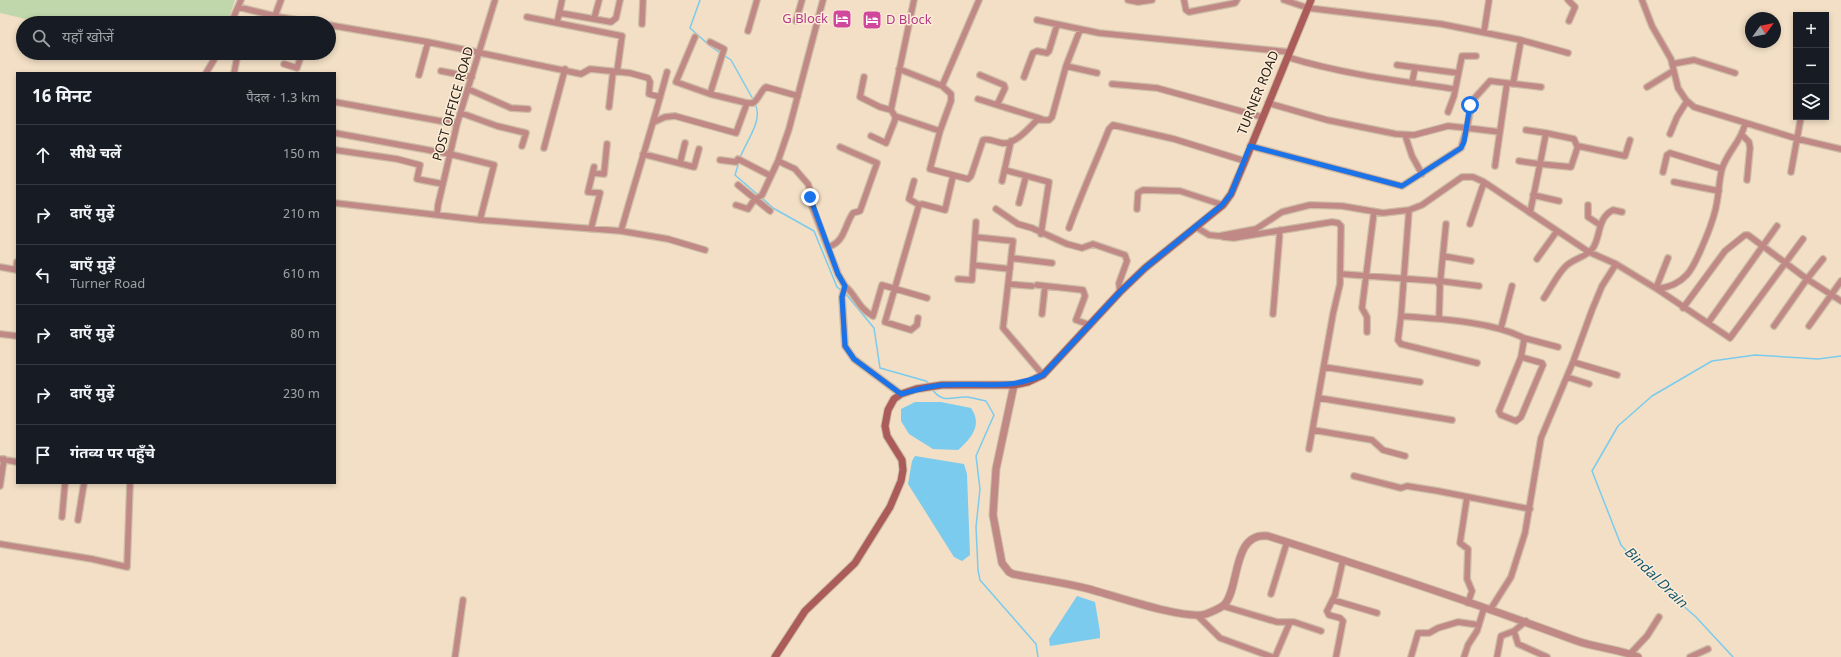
<!DOCTYPE html>
<html lang="hi">
<head>
<meta charset="utf-8">
<style>
  :root { --surface:#171b24; --page:#20242c; --text:#f1f3f6; --muted:#9ea1a6; --line:#363941 }
  body { margin:0; font-family:Georgia,"Noto Sans Devanagari",serif; background:var(--page); color:var(--text) }
  .controls { position:absolute; right:12px; top:12px; display:grid; overflow:hidden; border-radius:0px; box-shadow:0 2px 6px #0003 }
  .controls button { width:36px; height:36px; display:grid; place-items:center; padding:0; border:0; border-bottom:1px solid var(--line); background:var(--surface); color:var(--text); font:20px sans-serif }
  .compass { position:absolute; left:1745px; top:12px; width:36px; height:36px; border-radius:50%; background:var(--surface); box-shadow:0 2px 6px #0003; rotate:57deg }
  .stop { position:absolute; width:12px; height:12px; margin:-9px; border:3px solid #1a73e8; border-radius:50%; background:#fff }
  .stop.end { background:#1a73e8; border-color:#fff; box-shadow:0 1px 4px #0008 }
  .list { margin:0; padding:0; list-style:none }
  h2 { display:flex; justify-content:space-between; align-items:center; height:52px; margin:0; padding:0 16px; font-size:17px }
  h2 small { font-size:13px; font-weight:400; color:var(--muted) }
  .list li { display:grid; grid-template-columns:26px 1fr auto; gap:12px; align-items:center; box-sizing:border-box; height:60px; padding:0 16px; border-top:1px solid var(--line) }
  .list b { display:block; font-size:15px; white-space:nowrap }
  .list p { margin:0; font-size:13px; white-space:nowrap; color:var(--muted) }
  .list em { font-size:13px; font-style:normal; color:var(--muted) }
  .icon { flex:none; width:22px; height:22px; fill:none; stroke:currentColor; stroke-width:2; stroke-linecap:round; stroke-linejoin:round }
  .map { position:relative; flex:none; width:1841px; height:657px; overflow:hidden }
  .search { position:absolute; background:var(--surface); box-shadow:0 2px 6px #0003; left:16px; top:16px; width:320px; height:44px; display:flex; align-items:center; gap:10px; box-sizing:border-box; padding:0 14px; border-radius:22px; color:var(--muted); font-size:15px }
  .panel { position:absolute; background:var(--surface); box-shadow:0 2px 6px #0003; left:16px; top:72px; width:320px; height:412px; border-radius:0px }
  .map>svg:first-child { display:block }
  .green { fill:#c0d7ac }
  .water { fill:#7acbed }
  .lines { fill:none; stroke-linecap:round; stroke-linejoin:round }
  .stream { stroke:#7acbed; stroke-width:1.5 }
  .minor-casing { stroke:#cdbda6; stroke-width:8 }
  .tertiary-casing { stroke:#cdbda6; stroke-width:9 }
  .secondary-casing { stroke:#cdbda6; stroke-width:9 }
  .minor { stroke:#c08986; stroke-width:5.5 }
  .tertiary { stroke:#c08986; stroke-width:7 }
  .secondary { stroke:#ab5c5a; stroke-width:7 }
  .route { stroke:#1a73e8; stroke-width:5 }
  .labels { text-anchor:middle; dominant-baseline:central; stroke-width:3; stroke-linejoin:round; paint-order:stroke }
  .hotel-label { font-size:13px; fill:#b23c85; stroke:#fdecd7; text-anchor:end }
  .street-label { font-size:13px; fill:#272016; stroke:#fdecd7 }
  .water-label { font-size:14px; font-style:italic; fill:#16586f; stroke:#fdecd7 }
</style>
</head>
<body>
<div class="map">
<svg width="1841" height="657" viewBox="0 0 1841 657">
  <rect width="100%" height="100%" fill="#f2dfc5"/>
  <path class="green" d="M 0,0 L 235,0 L 227,23 L 43,23 L 0,13 Z"/>
  <path class="water" d="M 915,402 L 941,402 L 971,408 C 983,425 971,439 958,450 L 933,449 L 909,434 L 901,421 L 901,409 Z
    M 915,456 L 964,464 L 967,474 L 970,555 L 962,561 L 954,557 L 908,484 L 912,461 Z
    M 1077,596 L 1095,602 L 1100,632 L 1100,638 L 1050,646 L 1049,639 Z"/>
  <g class="lines">
    <path class="stream" d="M 700,0 L 690,28 L 710,46 L 731,60 L 754,101
      M 740,158 C 745,143 764,120 755,104
      M 739,162 L 735,175 L 758,195
      M 761,197 L 773,208 L 814,231 L 837,287 L 842,291
      M 845,293 L 874,328 L 880,368 L 926,381 L 929,384
      M 932,389 C 943,405 954,396 967,397 C 974,398 980,400 986,401 L 994,415 L 976,456 L 980,489 L 976,527 L 978,570 L 980,580 L 1036,644 L 1038,657
      M 1733,657 L 1696,617 L 1648,575 L 1621,545 L 1592,471 L 1618,426 L 1652,396 L 1712,361 L 1755,355 L 1818,359 L 1841,356"/>
    <g class="minor-casing">
      <path id="minor" d="M 1128,0 L 1138,2 L 1152,0
        M 1184,0 L 1186,10 L 1189,12 L 1235,3 L 1237,0
        M 1284,0 L 1308,8 L 1441,24 L 1521,40 L 1568,53
        M 1568,0 L 1575,7 L 1569,21
        M 1642,0 L 1652,26 L 1671,59 L 1678,88 L 1686,100 L 1694,107 L 1798,139 L 1841,149
        M 238,7 L 279,17 L 316,23
        M 560,13 L 611,22 L 616,18 L 620,0
        M 275,16 L 281,0
        M 527,17 L 622,36 L 617,72
        M 594,19 L 599,0
        M 1037,20 L 1099,33 L 1289,52
        M 796,21 L 802,0
        M 231,23 L 241,0
        M 557,23 L 562,0
        M 642,24 L 643,0
        M 329,25 L 428,42 L 581,74 L 590,69 L 630,73 L 648,78 L 650,82 L 649,94 L 660,97
        M 748,31 L 757,0
        M 1484,32 L 1489,0
        M 1287,57 C 1342,74 1399,81 1455,89
        M 284,64 L 297,68 L 302,53
        M 1672,64 L 1694,60 L 1735,73
        M 1397,65 L 1458,73
        M 1066,66 L 1097,73
        M 899,69 L 942,86 L 951,94 L 951,101 L 940,131 L 930,169 L 968,179 L 971,176 L 983,140 C 989,138 995,142 1002,143 C 1015,145 1029,128 1037,120 L 1049,120 L 1052,117 L 1066,66 L 1080,30
        M 441,71 L 472,77
        M 206,73 L 218,53
        M 234,73 L 238,53
        M 419,75 L 428,42
        M 980,75 L 1004,85 L 1005,88 L 997,105
        M 864,77 L 860,97 L 880,107 L 891,110
        M 1024,77 L 1033,53 L 1037,51 L 1047,53 L 1049,51 L 1057,25
        M 1412,83 L 1415,68
        M 1112,84 L 1157,88 L 1262,117
        M 1513,84 L 1521,40
        M 942,86 L 979,0
        M 1647,87 L 1673,71
        M 468,89 L 511,108 L 528,109
        M 710,94 L 724,49 L 710,42
        M 978,99 L 1042,119
        M 335,102 L 457,124
        M 747,103 L 753,103 C 759,99 761,90 766,87 L 798,96
        M 1268,103 L 1327,120 L 1396,134 L 1414,135 L 1448,126 L 1467,128 L 1472,101 L 1490,81 L 1541,87
        M 609,107 L 613,72
        M 1448,112 L 1454,96 L 1462,56 L 1476,56
        M 461,113 L 497,126 L 526,133 L 522,146
        M 895,116 L 940,131
        M 654,122 L 665,117 L 675,116 L 736,133 L 747,103 L 710,94 L 676,82 L 695,37
        M 1526,130 L 1546,133 L 1574,139 L 1577,146
        M 335,133 L 450,154 L 494,165 L 480,220
        M 1670,134 L 1677,117 L 1687,101
        M 1405,135 L 1412,156 L 1422,174
        M 1742,135 L 1749,142 L 1750,148 L 1747,180
        M 871,136 L 886,143 L 895,120 L 895,116 L 891,110 L 914,0
        M 1250,146 L 1402,186 L 1461,148 L 1467,128 L 1500,132
        M 544,148 L 565,69
        M 335,150 L 397,159 L 420,165 L 417,179 L 443,184
        M 643,154 L 694,167 L 699,149
        M 720,160 L 736,162 L 738,159 L 771,176
        M 778,161 L 795,169 L 808,184 L 810,190 L 810,201 L 838,274 L 845,286 L 842,297 L 845,346 L 854,359 L 901,394
        M 1519,161 L 1540,164 L 1546,133
        M 680,163 L 685,143
        M 1495,166 L 1507,83
        M 1005,170 L 1049,182 L 1041,234
        M 1663,172 L 1667,155 L 1670,153 L 1722,169
        M 1791,172 L 1801,117
        M 593,173 L 604,174 L 607,144
        M 914,181 L 909,199 L 919,205
        M 1002,181 L 1011,141
        M 1674,182 L 1719,191
        M 738,185 L 770,211
        M 1533,195 L 1559,201
        M 335,203 L 480,220 L 621,231 L 668,239 L 705,250
        M 1019,203 L 1026,176
        M 736,205 L 748,209 L 754,200 L 762,195 L 778,161 L 789,129 L 823,0
        M 1588,205 L 1588,217 L 1600,225
        M 996,209 L 1018,224 L 1032,228 L 1067,244 L 1082,248 L 1093,244 L 1125,255 L 1127,261 L 1119,283 L 1120,292
        M 1137,209 L 1138,193 L 1143,190 L 1180,191 L 1223,205
        M 1409,210 L 1401,316 C 1438,319 1489,321 1522,337 L 1524,340 L 1521,357 L 1542,363 L 1543,365 L 1521,417 L 1516,421 L 1501,415 L 1499,411 L 1521,357
        M 1530,213 L 1540,164 L 1571,167 L 1578,146 L 1625,156 L 1630,140
        M 437,215 L 438,205 L 457,124 L 495,0
        M 1470,224 L 1484,182
        M 1196,227 L 1209,235 L 1219,236 L 1256,229 L 1282,212 L 1310,205 L 1342,206 L 1383,213 L 1409,210 L 1422,205 L 1462,177 L 1473,177 L 1484,182 L 1589,252 L 1616,264 L 1602,286 L 1592,310 L 1573,362 L 1541,438 L 1525,533 L 1511,577 L 1490,610
        M 1069,228 C 1081,194 1096,162 1109,129 L 1113,125 L 1174,139 L 1245,161
        M 591,229 L 600,193 L 588,192 L 594,167
        M 621,231 C 636,178 653,125 667,72
        M 975,237 L 1013,241 L 1003,328 L 1043,375
        M 1223,237 L 1234,238 L 1332,222 L 1338,223 L 1341,226 L 1340,284 L 1333,314 L 1309,449
        M 828,247 C 845,242 844,226 853,213 L 860,211 L 877,163 L 840,147
        M 1443,256 L 1471,261
        M 1011,258 L 1052,263
        M 1537,259 L 1557,231
        M 1616,264 L 1657,289 L 1730,338 L 1803,239
        M 973,265 L 1010,269
        M 0,267 L 17,270
        M 16,270 L 17,262
        M 1341,274 L 1437,281 L 1440,286 L 1439,319
        M 958,279 L 972,280 L 976,222
        M 1440,281 L 1479,286
        M 1008,284 L 1032,286
        M 1440,284 L 1446,224
        M 1037,285 L 1083,290 L 1085,296 L 1076,320 L 1090,325
        M 845,286 C 857,296 857,307 873,316 L 882,285 L 927,298
        M 1656,288 L 1668,258
        M 1657,289 C 1689,285 1694,265 1705,240 C 1710,228 1715,215 1717,202 C 1719,191 1719,180 1722,169 C 1727,152 1741,142 1745,124
        M 1544,298 C 1551,288 1557,275 1565,267 C 1573,258 1586,258 1593,248 C 1601,236 1597,218 1613,210 L 1622,212
        M 1683,308 L 1725,251 L 1745,235 L 1748,235 L 1807,279 L 1841,301
        M 1042,314 L 1045,286
        M 1273,314 L 1280,230
        M 1401,316 L 1398,340 L 1401,344 L 1477,363
        M 918,318 L 917,325 L 911,330 L 885,322 L 919,205 L 922,204 L 945,210 L 953,176
        M 1708,323 L 1777,226
        M 1774,326 L 1807,279 L 1823,259
        M 1809,326 L 1841,281
        M 1501,328 L 1512,286
        M 1367,332 L 1367,317 L 1362,308 L 1374,212
        M 0,334 L 17,336
        M 1524,338 L 1558,347
        M 1573,362 L 1617,375
        M 1324,367 L 1420,382
        M 1567,377 L 1589,384
        M 1319,398 L 1452,420
        M 1313,430 L 1372,440 L 1383,450 L 1405,456
        M 0,459 L 17,462
        M 1354,476 L 1401,488 L 1407,486 L 1438,491 L 1530,509
        M 0,486 L 4,459
        M 1467,497 L 1460,543 L 1468,549 L 1467,579 L 1472,591 L 1468,603
        M 62,517 L 65,483
        M 78,520 L 84,483
        M 0,544 L 92,559 L 127,567 L 130,483
        M 1271,594 L 1287,542
        M 1333,600 L 1377,613
        M 1223,606 L 1277,622 L 1294,622 L 1321,631
        M 1198,616 L 1220,638 L 1272,657
        M 1514,631 L 1518,644 L 1547,657
        M 1630,654 L 1647,636 L 1659,617
        M 455,657 L 463,600
        M 1275,657 L 1290,622
        M 1336,657 L 1343,621 L 1340,618 L 1329,615 L 1327,611 L 1335,595 L 1343,560
        M 1411,657 L 1418,633 L 1429,633 L 1438,628 L 1458,622 L 1479,625
        M 1464,657 L 1468,645 L 1477,631 L 1484,608
        M 1497,657 L 1501,636 L 1514,631 L 1526,621
        M 1690,657 L 1708,649"/>
    </g>
    <g class="tertiary-casing">
      <path id="tertiary" d="M 1014,385 L 996,469 L 993,515 L 1002,563 L 1009,572 L 1013,574 C 1037,579 1061,582 1085,588 C 1110,594 1185,621 1206,614 C 1213,611 1220,609 1225,604 C 1240,586 1232,532 1268,536 C 1372,569 1475,603 1577,641 C 1597,648 1619,649 1638,657"/>
    </g>
    <g class="secondary-casing">
      <path id="secondary" d="M 775,657 L 805,611 L 855,563 L 890,507 L 901,481 L 903,470 L 902,460 L 887,436 L 885,426 L 888,410 L 894,399 L 901,394 L 916,389 L 942,385 L 1014,385 L 1028,382 L 1043,375 L 1120,292 L 1145,268 L 1223,205 L 1231,194 L 1245,161 L 1311,0"/>
    </g>
    <use href="#minor" class="minor"/>
    <use href="#tertiary" class="tertiary"/>
    <use href="#secondary" class="secondary"/>
  </g>
  <g class="lines">
    <path class="route" d="M 810,197 L 838,274 L 845,286 L 842,297 L 845,346 L 854,359 L 901,394 C 915,390 929,386 943,385 C 980,382 1007,391 1043,375 L 1120,292 L 1145,268 L 1222,205 L 1231,194 L 1250,146 L 1402,186 L 1461,148 L 1464,142 L 1470,105"/>
  </g>
  <defs>
    <g id="hotel-square" transform="scale(1)"><rect x="-9" y="-9" width="18" height="18" rx="4" fill="#d1479c" stroke="#fdecd7"/><path d="M-6-4.5h1.5V1H6V5H4.5V3h-9V5H-6ZM-4 0a1.8 1.8 0 1 1 3.6 0ZM.5 0V-2.5h3Q6-2.5 6 0Z" fill="#fff"/></g>
  </defs>
  <g fill-rule="evenodd">
    <use href="#hotel-square" x="842" y="19"/>
    <use href="#hotel-square" x="872" y="20"/>
  </g>
  <g class="labels">
    <g class="hotel-label">
      <text x="828" y="19">G Block</text>
      <text x="886" y="20" text-anchor="start">D Block</text>
    </g>
    <g class="street-label">
      <text transform="translate(1259 93) rotate(-68)">TURNER ROAD</text>
      <text transform="translate(454 104) rotate(-74)">POST OFFICE ROAD</text>
    </g>
    <g class="water-label">
      <text transform="translate(1655 578) rotate(44)">Bindal Drain</text>
    </g>
  </g>
</svg>
<div class="controls">
<button>+</button>
<button>−</button>
<button><svg class="icon" aria-label="layers" viewBox="0 0 24 24"><path d="M12 4l9 5-9 5-9-5zM3 14l9 5 9-5"/></svg></button>
</div>
<svg class="compass" viewBox="-18 -18 36 36"><path d="M0-13l5 13h-10z" fill="#e53935"/><path d="M0 13l5-13h-10z" fill="#9ea1a6"/></svg>
<div class="stop" style="left:1470px;top:105px"></div>
<div class="stop end" style="left:810px;top:197px"></div>
<div class="search"><svg class="icon" aria-label="search" viewBox="0 0 24 24"><circle cx="10" cy="10" r="6"/><path d="M15 15l6 6"/></svg>यहाँ खोजें</div>
<section class="panel">
<h2>16 मिनट<small>पैदल · 1.3 km</small></h2>
<ul class="list">
<li><svg class="icon" aria-label="ahead" viewBox="0 0 24 24"><path d="M12 20V5M6 11l6-6 6 6"/></svg><div><b>सीधे चलें</b></div><em>150 m</em></li>
<li><svg class="icon" aria-label="right" viewBox="0 0 24 24"><path d="M7 20v-9h11M14 6l5 5-5 5"/></svg><div><b>दाएँ मुड़ें</b></div><em>210 m</em></li>
<li><svg class="icon" aria-label="left" viewBox="0 0 24 24"><path d="M17 20v-9H6M10 6l-5 5 5 5"/></svg><div><b>बाएँ मुड़ें</b><p>Turner Road</p></div><em>610 m</em></li>
<li><svg class="icon" aria-label="right" viewBox="0 0 24 24"><path d="M7 20v-9h11M14 6l5 5-5 5"/></svg><div><b>दाएँ मुड़ें</b></div><em>80 m</em></li>
<li><svg class="icon" aria-label="right" viewBox="0 0 24 24"><path d="M7 20v-9h11M14 6l5 5-5 5"/></svg><div><b>दाएँ मुड़ें</b></div><em>230 m</em></li>
<li><svg class="icon" aria-label="arrive" viewBox="0 0 24 24"><path d="M6 21V4h12l-3 4 3 4H6"/></svg><div><b>गंतव्य पर पहुँचे</b></div></li>
</ul>
</section>
</div>
</body>
</html>
